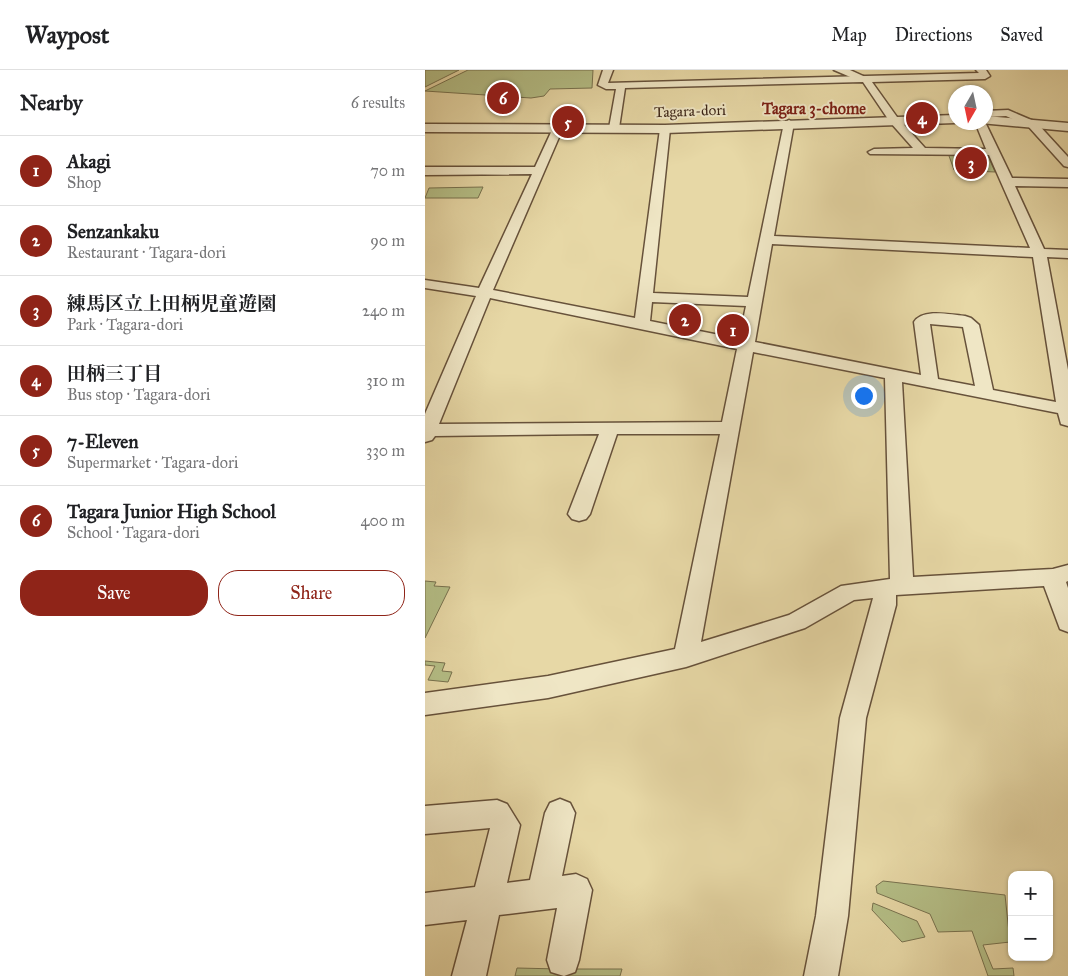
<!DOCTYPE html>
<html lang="en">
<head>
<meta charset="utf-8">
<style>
  :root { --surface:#fff; --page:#f2f2f2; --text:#202124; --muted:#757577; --line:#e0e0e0; --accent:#8f2418 }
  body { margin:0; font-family:"IM FELL Great Primer","Noto Serif JP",serif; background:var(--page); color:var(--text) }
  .controls { position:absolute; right:15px; bottom:15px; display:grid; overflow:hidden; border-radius:10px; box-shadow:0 1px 4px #0004 }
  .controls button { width:45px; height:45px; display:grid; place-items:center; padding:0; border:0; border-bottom:1px solid var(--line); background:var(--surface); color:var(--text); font:25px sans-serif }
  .compass { position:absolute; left:523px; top:15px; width:45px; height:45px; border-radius:50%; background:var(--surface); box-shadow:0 1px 4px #0004; rotate:189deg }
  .you { position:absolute; left:438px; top:325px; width:18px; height:18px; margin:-12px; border:4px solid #fff; border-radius:50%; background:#1a73e8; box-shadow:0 0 0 8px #1a73e833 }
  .badge { display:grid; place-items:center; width:32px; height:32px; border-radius:50%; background:var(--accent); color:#fff; font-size:16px; font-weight:700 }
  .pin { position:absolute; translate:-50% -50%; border:2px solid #fff; box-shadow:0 1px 5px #0006 }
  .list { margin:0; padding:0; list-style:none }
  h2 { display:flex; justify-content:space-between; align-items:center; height:65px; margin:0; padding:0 20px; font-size:21px }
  h2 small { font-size:16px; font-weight:400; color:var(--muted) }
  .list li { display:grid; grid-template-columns:32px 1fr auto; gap:15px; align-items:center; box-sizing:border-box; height:70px; padding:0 20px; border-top:1px solid var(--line) }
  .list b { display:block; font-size:19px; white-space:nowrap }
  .list p { margin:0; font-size:16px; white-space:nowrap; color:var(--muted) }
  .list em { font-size:16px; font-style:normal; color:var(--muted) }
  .actions { display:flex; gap:10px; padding:15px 20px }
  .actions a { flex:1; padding:11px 0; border:1px solid var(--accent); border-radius:20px; text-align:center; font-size:18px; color:var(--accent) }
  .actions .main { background:var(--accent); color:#fff }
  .map { position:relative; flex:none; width:643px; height:906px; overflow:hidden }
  header { display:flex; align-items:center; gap:30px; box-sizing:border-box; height:70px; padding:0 25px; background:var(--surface); border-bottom:1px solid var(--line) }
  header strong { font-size:24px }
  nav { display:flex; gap:28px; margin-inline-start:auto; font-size:18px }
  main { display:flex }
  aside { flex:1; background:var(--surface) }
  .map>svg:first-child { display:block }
  .green { fill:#b5bf87; stroke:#78724f }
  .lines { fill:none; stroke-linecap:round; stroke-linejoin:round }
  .minor-casing { stroke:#67523b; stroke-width:3 }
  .tertiary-casing { stroke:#67523b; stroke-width:3 }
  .minor { fill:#efe6c5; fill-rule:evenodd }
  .tertiary { fill:#efe6c5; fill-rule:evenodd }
  .labels { text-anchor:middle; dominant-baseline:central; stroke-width:4; stroke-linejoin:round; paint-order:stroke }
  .far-street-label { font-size:15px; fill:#3c2517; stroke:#efe6c5 }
  .far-neighbourhood-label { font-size:16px; font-weight:bold; fill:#7a1f14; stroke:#efe6c5 }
</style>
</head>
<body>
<header>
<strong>Waypost</strong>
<nav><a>Map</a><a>Directions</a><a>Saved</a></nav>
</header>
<main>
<aside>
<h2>Nearby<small>6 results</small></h2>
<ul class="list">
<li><span class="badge">1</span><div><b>Akagi</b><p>Shop</p></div><em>70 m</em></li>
<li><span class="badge">2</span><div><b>Senzankaku</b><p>Restaurant · Tagara-dori</p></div><em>90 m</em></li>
<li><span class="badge">3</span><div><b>練馬区立上田柄児童遊園</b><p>Park · Tagara-dori</p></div><em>240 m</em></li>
<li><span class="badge">4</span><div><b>田柄三丁目</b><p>Bus stop · Tagara-dori</p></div><em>310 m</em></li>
<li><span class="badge">5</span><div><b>7-Eleven</b><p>Supermarket · Tagara-dori</p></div><em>330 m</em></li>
<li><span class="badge">6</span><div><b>Tagara Junior High School</b><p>School · Tagara-dori</p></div><em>400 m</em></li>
</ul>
<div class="actions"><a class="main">Save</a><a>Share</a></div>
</aside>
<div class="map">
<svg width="643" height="906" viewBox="0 0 643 906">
  <rect width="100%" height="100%" fill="#e7d8a6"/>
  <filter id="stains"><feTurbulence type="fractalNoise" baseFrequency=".004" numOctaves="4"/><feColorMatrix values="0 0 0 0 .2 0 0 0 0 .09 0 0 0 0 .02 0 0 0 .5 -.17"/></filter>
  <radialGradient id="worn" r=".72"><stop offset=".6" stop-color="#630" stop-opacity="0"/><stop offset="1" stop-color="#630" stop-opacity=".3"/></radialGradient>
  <path class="green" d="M 0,0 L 34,0 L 0,17 Z
    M 43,0 L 168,0 L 167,18 L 125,19 L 119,26 L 106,28 L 0,21 Z
    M 523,83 L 563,86 L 570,102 L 529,100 Z
    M 58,117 L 53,128 L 0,128 L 4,118 Z
    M 0,511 L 11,512 L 9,516 L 25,517 L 0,568 Z
    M 0,591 L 20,593 L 17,601 L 27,602 L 23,612 L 3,610 L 10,596 L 0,595 Z
    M 458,811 L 580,825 L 585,872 L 558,875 L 568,899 L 588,898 L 589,906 L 563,906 L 547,861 L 513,862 L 505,844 L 452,823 L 451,816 Z
    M 448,833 L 492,851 L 500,867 L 477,872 L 447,840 Z
    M 92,898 L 134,899 L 133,906 L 90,906 Z
    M 141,899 L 197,899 L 195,906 L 138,906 Z"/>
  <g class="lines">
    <g class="minor-casing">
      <path id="minor" d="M 178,0 L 188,0 L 183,13 L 554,3 L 551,0 L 561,0 L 565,6 L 560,9 L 447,12 L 472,47 L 500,78 L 561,79 L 550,52 L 560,52 L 587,108 L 643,109 L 643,117 L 590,116 L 619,179 L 643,180 L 643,188 L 622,187 L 643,300 L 643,356 L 636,354 L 633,343 L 477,312 L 488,507 L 628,499 L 643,495 L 643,511 L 641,512 L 643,518 L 643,562 L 635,559 L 619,516 L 471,525 L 471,535 L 441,648 L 423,846 L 413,906 L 379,906 L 391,846 L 415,648 L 448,528 L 429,530 L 380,558 L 261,597 L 123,628 L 0,645 L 0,623 L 123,606 L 250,579 L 295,364 L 192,364 L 165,444 L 161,449 L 154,451 L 147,449 L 143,444 L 174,364 L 10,366 L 7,370 L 0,372 L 0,344 L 51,226 L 0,218 L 0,210 L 54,218 L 107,104 L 0,105 L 0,97 L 110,97 L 128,58 L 129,56 L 137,56 L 138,58 L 68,220 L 210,248 L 235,59 L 240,56 L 245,59 L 228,223 L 323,227 L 359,53 L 364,50 L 369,53 L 349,166 L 605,178 L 564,85 L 445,84 L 443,82 L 449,79 L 488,78 L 465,52 L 438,12 L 200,18 L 194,58 L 189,61 L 184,58 L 191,19 L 181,19 L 173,15 ZM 347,174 L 608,187 L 631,332 L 568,320 L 554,255 L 546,248 L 540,246 C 526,245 498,238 489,252 L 496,305 L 330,272 ZM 65,228 L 312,279 L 297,352 L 14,354 ZM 227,232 L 321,236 L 314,269 L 225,251 ZM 505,254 L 538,257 L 550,316 L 513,309 ZM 328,282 L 460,308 L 465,509 L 416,516 L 364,545 L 276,572 Z
        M 583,40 L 611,52 L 643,87 L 643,97 L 639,96 L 603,56 L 581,46 L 560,47 L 560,41 Z
        M 135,729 L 145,733 L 150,743 L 137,806 L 151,804 L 162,809 L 167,820 L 154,890 L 150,902 L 139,906 L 126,902 L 122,890 L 132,838 L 74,845 L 61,906 L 27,906 L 42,850 L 0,855 L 0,823 L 50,817 L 65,758 L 0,764 L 0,736 L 72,730 L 82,734 L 95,755 L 82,813 L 105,810 L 120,743 L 125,733 Z"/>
    </g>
    <g class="tertiary-casing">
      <path id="tertiary" d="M 409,0 L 425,0 L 447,10 L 445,12 L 437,12 Z
        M 530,45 L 530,53 L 240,63 L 0,62 L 0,54 L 240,55 Z
        M 560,46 L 643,53 L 643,61 L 555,53 L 560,52 Z"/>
    </g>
    <use href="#minor" class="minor"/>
    <use href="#tertiary" class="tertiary"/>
  </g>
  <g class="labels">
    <g class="far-street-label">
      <text transform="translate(265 41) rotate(-2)">Tagara-dori</text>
    </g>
    <g class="far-neighbourhood-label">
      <text x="389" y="38">Tagara 3-chome</text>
    </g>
  </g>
  <rect width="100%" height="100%" filter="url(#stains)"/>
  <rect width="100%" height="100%" fill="url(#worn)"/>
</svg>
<div class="controls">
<button>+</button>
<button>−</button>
</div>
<svg class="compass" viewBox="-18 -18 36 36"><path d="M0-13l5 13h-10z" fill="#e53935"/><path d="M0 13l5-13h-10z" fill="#757577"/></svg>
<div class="you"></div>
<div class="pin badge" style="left:308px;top:260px">1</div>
<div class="pin badge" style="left:260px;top:250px">2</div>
<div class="pin badge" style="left:546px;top:93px">3</div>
<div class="pin badge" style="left:497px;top:48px">4</div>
<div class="pin badge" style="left:143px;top:52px">5</div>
<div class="pin badge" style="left:78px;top:28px">6</div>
</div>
</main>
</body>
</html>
